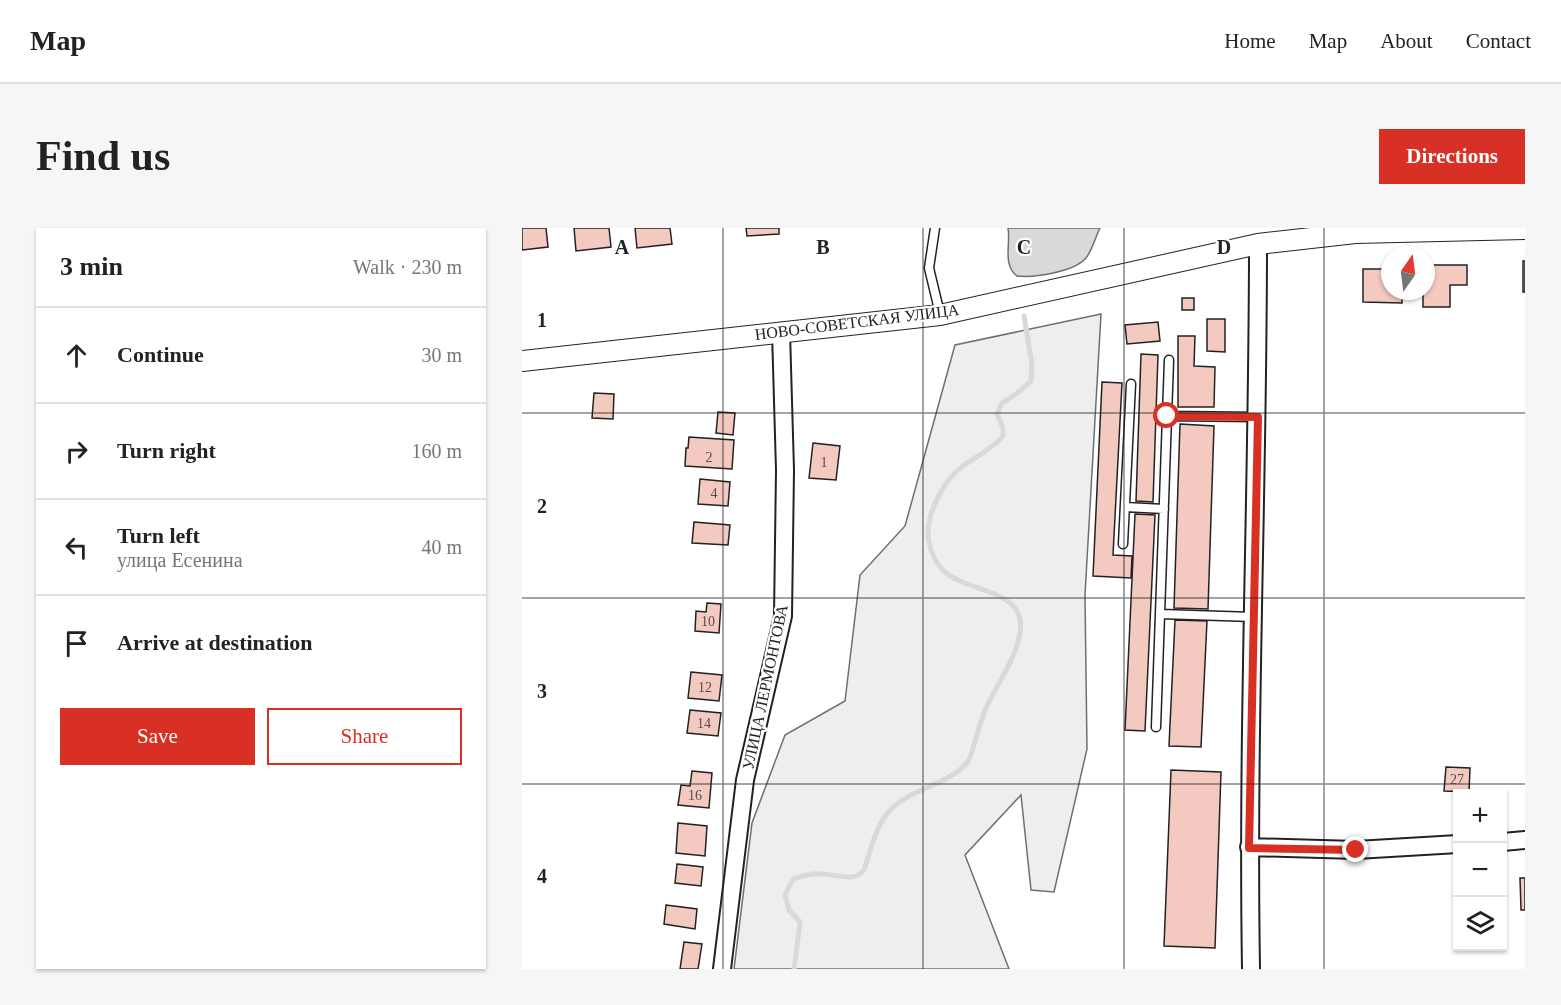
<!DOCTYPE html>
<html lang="en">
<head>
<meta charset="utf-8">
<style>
  :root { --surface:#fff; --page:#f6f6f6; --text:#222; --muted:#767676; --line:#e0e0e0; --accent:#d93025 }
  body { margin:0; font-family:Georgia,serif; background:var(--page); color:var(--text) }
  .controls { position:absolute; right:18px; bottom:18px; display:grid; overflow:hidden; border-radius:0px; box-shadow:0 2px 4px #0004 }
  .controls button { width:54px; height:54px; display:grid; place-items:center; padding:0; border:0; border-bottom:2px solid var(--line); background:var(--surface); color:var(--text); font:30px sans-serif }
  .compass { position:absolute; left:859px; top:18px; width:54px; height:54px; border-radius:50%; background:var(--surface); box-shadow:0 2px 4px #0004; rotate:14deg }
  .stop { position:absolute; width:18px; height:18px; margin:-14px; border:4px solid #d93025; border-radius:50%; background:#fff }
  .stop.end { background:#d93025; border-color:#fff; box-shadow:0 2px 6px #0008 }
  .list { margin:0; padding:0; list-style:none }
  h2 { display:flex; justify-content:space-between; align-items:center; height:78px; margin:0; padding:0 24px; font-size:26px }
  h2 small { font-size:20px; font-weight:400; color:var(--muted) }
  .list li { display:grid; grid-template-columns:39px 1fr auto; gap:18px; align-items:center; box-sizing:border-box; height:96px; padding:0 24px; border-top:2px solid var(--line) }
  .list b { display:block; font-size:22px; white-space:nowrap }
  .list p { margin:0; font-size:20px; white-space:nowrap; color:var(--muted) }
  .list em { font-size:20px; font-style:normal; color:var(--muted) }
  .actions { display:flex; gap:12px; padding:18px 24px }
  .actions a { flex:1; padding:14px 0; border:2px solid var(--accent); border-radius:0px; text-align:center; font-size:21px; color:var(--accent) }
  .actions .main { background:var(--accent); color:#fff }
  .icon { flex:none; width:33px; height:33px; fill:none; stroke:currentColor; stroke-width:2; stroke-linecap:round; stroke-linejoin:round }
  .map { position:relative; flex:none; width:1003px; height:741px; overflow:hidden; border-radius:0px }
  header { display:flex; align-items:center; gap:36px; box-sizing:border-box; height:84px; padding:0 30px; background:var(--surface); border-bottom:2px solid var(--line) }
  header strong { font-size:28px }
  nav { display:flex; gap:33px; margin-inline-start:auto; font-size:21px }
  .intro { display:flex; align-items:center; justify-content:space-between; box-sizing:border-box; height:144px; padding:0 36px }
  h1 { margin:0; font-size:42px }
  .button { padding:15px 27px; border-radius:0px; background:var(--accent); color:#fff; font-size:21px; font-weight:700 }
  main { display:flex; gap:36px; padding:0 36px }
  aside { flex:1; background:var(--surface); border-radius:0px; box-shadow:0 2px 4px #0004 }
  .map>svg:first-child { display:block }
  .green { fill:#eee; stroke:#6f6f6f; stroke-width:1.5 }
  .water { fill:#d9d9d9; stroke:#6f6f6f; stroke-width:1.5 }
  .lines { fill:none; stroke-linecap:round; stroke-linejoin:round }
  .stream { stroke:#d9d9d9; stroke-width:5 }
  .building { fill:#f3c9c0; stroke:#222; stroke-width:1.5 }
  .service-casing { stroke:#222; stroke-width:11 }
  .minor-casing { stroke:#222; stroke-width:20 }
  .tertiary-casing { stroke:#222; stroke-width:22 }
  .service { stroke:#fff; stroke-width:8 }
  .minor { stroke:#fff; stroke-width:16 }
  .tertiary { stroke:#fff; stroke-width:20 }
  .route { stroke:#d93025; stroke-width:8 }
  .grid { fill:none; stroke:#222; stroke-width:1.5; stroke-opacity:0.55 }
  .labels { text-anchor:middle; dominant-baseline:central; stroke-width:4.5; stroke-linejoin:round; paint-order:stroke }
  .number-label { font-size:14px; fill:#564c4a }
  .street-label { font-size:16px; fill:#222; stroke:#fff }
  .grid-label { font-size:20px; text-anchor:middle; font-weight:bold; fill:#222; stroke:#fff; stroke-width:4.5; stroke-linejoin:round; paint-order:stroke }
</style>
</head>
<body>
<header>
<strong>Map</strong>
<nav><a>Home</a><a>Map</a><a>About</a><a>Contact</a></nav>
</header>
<div class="intro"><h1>Find us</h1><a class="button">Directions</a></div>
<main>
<aside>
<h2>3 min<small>Walk · 230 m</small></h2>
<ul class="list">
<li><svg class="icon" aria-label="ahead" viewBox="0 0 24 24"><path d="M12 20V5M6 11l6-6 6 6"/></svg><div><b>Continue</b></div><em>30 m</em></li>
<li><svg class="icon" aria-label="right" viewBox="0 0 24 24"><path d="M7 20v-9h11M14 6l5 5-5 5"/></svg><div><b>Turn right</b></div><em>160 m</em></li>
<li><svg class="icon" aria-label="left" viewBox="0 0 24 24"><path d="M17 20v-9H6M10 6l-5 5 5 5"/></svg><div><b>Turn left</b><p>улица Есенина</p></div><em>40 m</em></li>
<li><svg class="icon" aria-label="arrive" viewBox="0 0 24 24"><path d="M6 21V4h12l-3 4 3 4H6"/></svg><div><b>Arrive at destination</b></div></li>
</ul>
<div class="actions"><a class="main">Save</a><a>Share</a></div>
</aside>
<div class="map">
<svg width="1003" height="741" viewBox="0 0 1003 741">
  <rect width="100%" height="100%" fill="#fff"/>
  <path class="green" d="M 579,86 L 563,367 L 565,521 L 532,664 L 509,662 L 499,567 L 443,627 L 487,741 L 212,741 L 230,595 L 263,507 L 323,473 L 338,347 L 383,298 L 433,117 Z"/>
  <path class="water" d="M 486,0 L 578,0 C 573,10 571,21 564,30 C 552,44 512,50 495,48 C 480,36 489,16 486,0 Z"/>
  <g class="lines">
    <path class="stream" d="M 272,741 L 278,694 L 267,682 L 263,667 L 271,651 C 281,648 289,645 300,646 C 316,646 331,655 342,642 C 348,625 353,601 364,587 C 383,561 423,559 444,536 C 450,529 451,519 454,510 C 458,497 461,484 468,472 C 478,452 492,432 497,410 C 510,359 444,366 421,342 C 414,335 409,324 407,314 C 402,289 421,252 441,238 C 454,228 471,221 481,208 L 481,200 L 475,186 L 480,175 L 494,166 L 509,153 L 510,137 L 502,88"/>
  </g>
  <path class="building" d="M 0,0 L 24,0 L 26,19 L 0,22 Z
    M 52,0 L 87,0 L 89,19 L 54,23 Z
    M 113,0 L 148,0 L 150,16 L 115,20 Z
    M 224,0 L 257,0 L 257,6 L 225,8 Z
    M 1001,33 L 1003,33 L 1003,64 L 1001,64 Z
    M 904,37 L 945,37 L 945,57 L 928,57 L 928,79 L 901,79 L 901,63 L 904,63 Z
    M 841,41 L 868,41 L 868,63 L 880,63 L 880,75 L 841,74 Z
    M 660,70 L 672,70 L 672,82 L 660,82 Z
    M 685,91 L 703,91 L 703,124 L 685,123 Z
    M 636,94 L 638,113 L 605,116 L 603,97 Z
    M 656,108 L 673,108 L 672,138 L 693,139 L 692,179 L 656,179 Z
    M 619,126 L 636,127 L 631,274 L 614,273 Z
    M 580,154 L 600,155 L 591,327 L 610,328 L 609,350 L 571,348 Z
    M 72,165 L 92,166 L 91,191 L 70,190 Z
    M 196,184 L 213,185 L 211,207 L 194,205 Z
    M 658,196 L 692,198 L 686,381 L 652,380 Z
    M 167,209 L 212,212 L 210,241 L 163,238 L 164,220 L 166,220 Z
    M 291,215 L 318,218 L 314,252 L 287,250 Z
    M 178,251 L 208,254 L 206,278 L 176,276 Z
    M 613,286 L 633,287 L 623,503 L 603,502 Z
    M 172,294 L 208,297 L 206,317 L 170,315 Z
    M 185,375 L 199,376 L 197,405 L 173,403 L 174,383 L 184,384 Z
    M 653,392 L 685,393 L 679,519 L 647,518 Z
    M 169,444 L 200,447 L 197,473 L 166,470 Z
    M 168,482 L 199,485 L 196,508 L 165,505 Z
    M 924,539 L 948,540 L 947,564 L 922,563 Z
    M 649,542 L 699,544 L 693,720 L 642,718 Z
    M 170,543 L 190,545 L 187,580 L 156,577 L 159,557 L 168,558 Z
    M 156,595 L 185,598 L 183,628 L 154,625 Z
    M 155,636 L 181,639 L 179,658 L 153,655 Z
    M 998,650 L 1003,650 L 1003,682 L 999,682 Z
    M 144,677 L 175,681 L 173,701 L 142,696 Z
    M 162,714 L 180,716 L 176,741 L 158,741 Z"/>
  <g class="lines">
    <g class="service-casing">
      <path id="service" d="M 413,0 L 407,40 L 418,86
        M 645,188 L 736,189
        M 603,279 L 642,281
        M 601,316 L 609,156
        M 638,386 L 732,389
        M 634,499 L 647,132"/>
    </g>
    <g class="minor-casing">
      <path id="minor" d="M 981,614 L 1003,612
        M 727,619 L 834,622 L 936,616
        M 200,741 L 223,552 L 261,388 L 263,242 L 259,104
        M 729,741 C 725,499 736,258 736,16"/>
    </g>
    <g class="tertiary-casing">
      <path id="tertiary" d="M 0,133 L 418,87 L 736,16 L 833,5 L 1003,1"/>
    </g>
    <use href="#service" class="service"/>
    <use href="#minor" class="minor"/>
    <use href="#tertiary" class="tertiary"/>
  </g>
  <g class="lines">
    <path class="route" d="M 645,188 L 736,189 L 727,620 L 834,622"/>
  </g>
  <path class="grid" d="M 201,0 L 201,741M 401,0 L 401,741M 602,0 L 602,741M 802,0 L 802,741M 0,185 L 1003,185M 0,370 L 1003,370M 0,556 L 1003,556"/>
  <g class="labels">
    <g class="number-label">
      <text x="187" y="229">2</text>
      <text x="302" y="234">1</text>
      <text x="192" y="265">4</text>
      <text x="186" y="393">10</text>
      <text x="183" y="459">12</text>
      <text x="182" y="495">14</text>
      <text x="935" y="551">27</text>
      <text x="173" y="567">16</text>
    </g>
    <g class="street-label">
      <text transform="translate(335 94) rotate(-7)">НОВО-СОВЕТСКАЯ УЛИЦА</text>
      <text transform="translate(243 459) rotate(-78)">УЛИЦА ЛЕРМОНТОВА</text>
    </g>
  </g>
  <g class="grid-label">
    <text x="100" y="26">A</text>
    <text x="301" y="26">B</text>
    <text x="502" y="26">C</text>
    <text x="702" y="26">D</text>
    <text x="20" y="99">1</text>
    <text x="20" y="285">2</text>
    <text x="20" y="470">3</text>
    <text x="20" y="655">4</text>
  </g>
</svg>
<div class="controls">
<button>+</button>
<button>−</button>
<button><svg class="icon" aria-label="layers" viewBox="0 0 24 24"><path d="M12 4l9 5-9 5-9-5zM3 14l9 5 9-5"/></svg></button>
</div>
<svg class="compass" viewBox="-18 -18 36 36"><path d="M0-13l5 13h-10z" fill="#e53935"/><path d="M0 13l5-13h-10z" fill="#767676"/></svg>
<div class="stop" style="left:645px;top:188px"></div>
<div class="stop end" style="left:834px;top:622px"></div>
</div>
</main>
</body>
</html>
